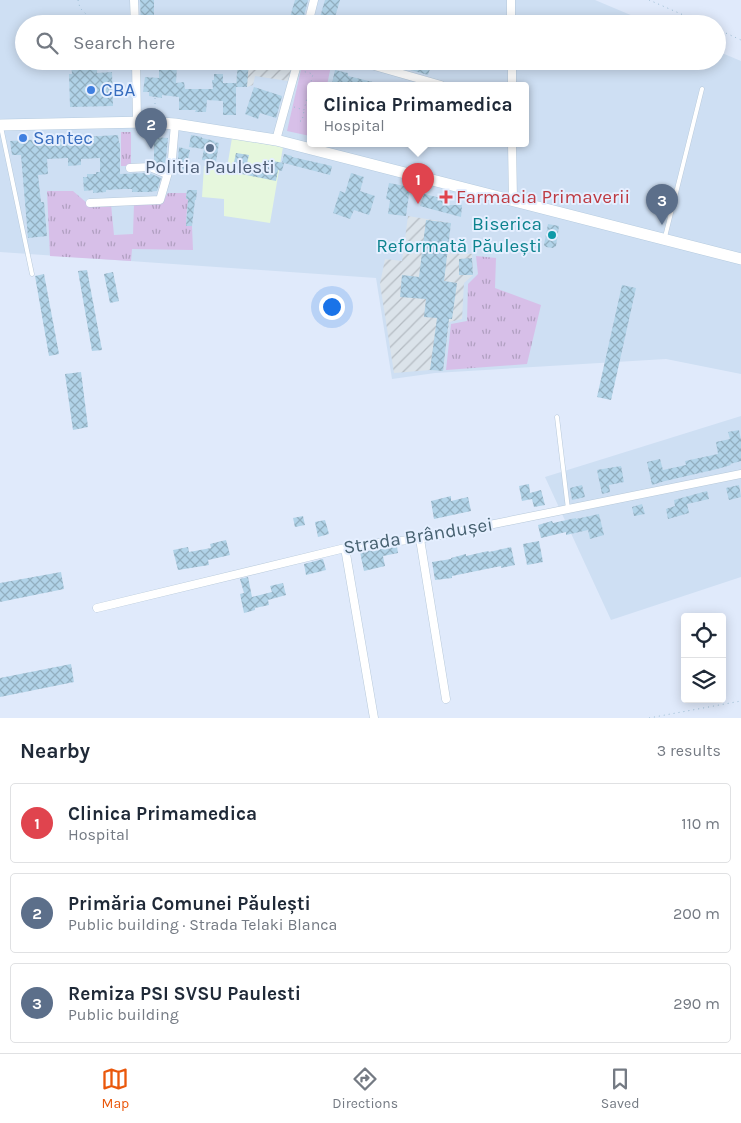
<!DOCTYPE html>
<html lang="en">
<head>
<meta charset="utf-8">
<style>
  :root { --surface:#fff; --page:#f6f6f7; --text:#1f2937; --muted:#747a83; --line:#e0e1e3; --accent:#ea580c }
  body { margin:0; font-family:Karla,sans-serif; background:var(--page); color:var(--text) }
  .controls { position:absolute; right:15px; bottom:15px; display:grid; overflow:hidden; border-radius:5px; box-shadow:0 2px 12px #0003 }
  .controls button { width:45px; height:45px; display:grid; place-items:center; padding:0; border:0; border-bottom:1px solid var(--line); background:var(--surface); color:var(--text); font:25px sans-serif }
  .you { position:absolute; left:331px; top:306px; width:18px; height:18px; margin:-12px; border:4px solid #fff; border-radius:50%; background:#1a73e8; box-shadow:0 0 0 8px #1a73e833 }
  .badge { display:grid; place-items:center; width:32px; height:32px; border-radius:50%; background:var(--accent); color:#fff; font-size:16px; font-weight:700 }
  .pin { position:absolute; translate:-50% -41px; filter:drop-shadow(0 1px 2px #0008) }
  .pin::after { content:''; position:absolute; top:26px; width:18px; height:15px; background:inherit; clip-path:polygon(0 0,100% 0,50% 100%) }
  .popup { position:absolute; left:307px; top:82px; width:222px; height:65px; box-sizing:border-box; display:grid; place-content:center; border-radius:5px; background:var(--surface); filter:drop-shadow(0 1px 4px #0005); font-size:16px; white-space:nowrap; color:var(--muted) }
  .popup b { font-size:19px; color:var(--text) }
  .popup::after { content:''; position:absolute; left:50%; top:100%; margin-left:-10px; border:10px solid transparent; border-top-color:var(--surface) }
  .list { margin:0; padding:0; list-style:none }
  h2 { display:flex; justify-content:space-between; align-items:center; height:65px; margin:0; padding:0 20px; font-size:21px }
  h2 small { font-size:16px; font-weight:400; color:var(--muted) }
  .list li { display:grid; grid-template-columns:32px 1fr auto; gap:15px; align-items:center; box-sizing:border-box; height:80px; margin:0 10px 10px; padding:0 10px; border:1px solid var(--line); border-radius:5px }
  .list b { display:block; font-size:19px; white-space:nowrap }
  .list p { margin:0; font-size:16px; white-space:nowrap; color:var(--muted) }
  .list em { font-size:16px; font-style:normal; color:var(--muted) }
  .icon { flex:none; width:28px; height:28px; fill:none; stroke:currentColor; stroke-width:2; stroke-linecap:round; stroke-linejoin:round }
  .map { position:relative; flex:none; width:741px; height:718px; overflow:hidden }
  .search { position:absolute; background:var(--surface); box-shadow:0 2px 12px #0003; left:15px; right:15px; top:15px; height:55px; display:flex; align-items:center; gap:12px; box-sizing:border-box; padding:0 18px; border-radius:28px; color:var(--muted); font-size:19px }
  .sheet { height:335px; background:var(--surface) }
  nav { display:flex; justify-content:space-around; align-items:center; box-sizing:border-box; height:70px; border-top:1px solid var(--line); background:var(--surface); font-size:14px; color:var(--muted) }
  nav a { display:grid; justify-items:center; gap:2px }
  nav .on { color:var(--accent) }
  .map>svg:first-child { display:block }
  .residential { fill:#cedff3; fill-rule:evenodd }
  .industrial { fill:url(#industrial-furrows) }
  .education { fill:#e6f7dd }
  .grass { fill:url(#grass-tufts) }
  .park { fill:#d7bfe8 }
  .building { fill:url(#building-cross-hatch) }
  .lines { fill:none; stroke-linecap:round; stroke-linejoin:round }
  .lane-casing { stroke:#b7c9da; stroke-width:5 }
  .street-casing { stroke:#b7c9da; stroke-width:9 }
  .secondary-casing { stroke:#b5cbdf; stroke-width:12 }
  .path { stroke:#9cbed4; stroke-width:1; stroke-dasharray:1 4; stroke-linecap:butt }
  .lane { stroke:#fff; stroke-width:4 }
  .street { stroke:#fff; stroke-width:8 }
  .secondary { stroke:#fff; stroke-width:11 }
  .shop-dot { fill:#3f7fe0; stroke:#e5efff; stroke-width:2 }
  .service-dot { fill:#5c6f8a; stroke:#e5efff; stroke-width:2 }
  .health-dot { fill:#e0444e; stroke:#e5efff; stroke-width:2 }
  .culture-dot { fill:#0f9aa8; stroke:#e5efff; stroke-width:2 }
  .labels { text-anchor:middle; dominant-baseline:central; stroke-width:4; stroke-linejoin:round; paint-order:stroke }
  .shop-label { font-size:19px; fill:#366cbe; stroke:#e5efff; text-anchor:start }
  .service-label { font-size:19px; fill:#4e5e75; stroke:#e5efff }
  .health-label { font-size:19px; fill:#be3a42; stroke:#e5efff; text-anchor:start }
  .culture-label { font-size:19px; fill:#0d838f; stroke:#e5efff; text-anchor:end }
  .street-label { font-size:19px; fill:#486271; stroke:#e5efff }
</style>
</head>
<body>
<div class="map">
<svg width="741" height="718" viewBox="0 0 741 718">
  <defs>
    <pattern id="industrial-furrows" width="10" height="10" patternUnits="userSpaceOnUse" patternTransform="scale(1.25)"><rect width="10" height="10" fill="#dbe3ea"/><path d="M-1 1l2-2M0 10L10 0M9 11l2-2" fill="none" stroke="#b4bbc2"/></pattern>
    <pattern id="grass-tufts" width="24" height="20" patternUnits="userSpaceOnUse" patternTransform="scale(1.25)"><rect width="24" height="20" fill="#d7bfe8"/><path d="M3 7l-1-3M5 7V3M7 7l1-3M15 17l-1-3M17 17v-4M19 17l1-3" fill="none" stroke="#b09fc0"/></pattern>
    <pattern id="building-cross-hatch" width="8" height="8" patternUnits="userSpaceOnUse" patternTransform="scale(1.25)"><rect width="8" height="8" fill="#b1d3e8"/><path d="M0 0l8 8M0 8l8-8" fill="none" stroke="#92afc0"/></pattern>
  </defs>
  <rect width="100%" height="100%" fill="#e0eafb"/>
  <path class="residential" d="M 0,0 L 595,0 L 652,24 L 24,24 L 24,61 L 717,61 L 717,51 L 741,61 L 741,374 L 666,359 L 435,373 L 392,379 L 376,278 L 0,252 ZM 310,85 L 526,85 L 526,143 L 310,143 Z
    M 741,416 L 741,577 L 611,620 L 545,477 Z"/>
  <path class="industrial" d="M 238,61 L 294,61 L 288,81 L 255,76 L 253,85 L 247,87 L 236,87 Z
    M 408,216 L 451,223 L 447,253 L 472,254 L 473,275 L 464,283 L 462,319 L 449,322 L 443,371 L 430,370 L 394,373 L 380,284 L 385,259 L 402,261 Z"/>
  <path class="education" d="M 232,138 L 283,147 L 270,223 L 224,216 L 224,199 L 202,197 L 204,166 L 227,168 Z"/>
  <path class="grass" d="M 121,132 L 131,132 L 131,166 L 121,166 Z
    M 47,191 L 73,191 L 88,204 L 111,204 L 114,235 L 133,234 L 134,204 L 161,204 L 168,193 L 186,193 L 186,199 L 191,200 L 187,207 L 186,226 L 192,226 L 193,250 L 132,249 L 131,261 L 50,256 Z
    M 476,256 L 496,258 L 495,288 L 541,305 L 527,364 L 446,370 L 451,324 L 467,321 L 468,284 L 478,274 Z"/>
  <path class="park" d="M 303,61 L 332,61 L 327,85 L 310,85 L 310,136 L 287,131 Z"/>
  <path class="building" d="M 140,0 L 154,0 L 154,24 L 141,24 Z
    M 295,0 L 308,0 L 302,24 L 288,24 Z
    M 325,0 L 340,0 L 333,24 L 318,24 Z
    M 71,61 L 97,61 L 97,73 L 112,72 L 113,106 L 70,107 L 69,74 L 72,74 Z
    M 238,61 L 249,61 L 247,87 L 236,87 Z
    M 409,61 L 426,61 L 432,63 L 428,75 L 407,69 Z
    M 159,66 L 177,66 L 176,83 L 184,82 L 185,89 L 213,89 L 212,80 L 214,80 L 214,74 L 223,74 L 223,83 L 236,83 L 236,115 L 223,115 L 223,101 L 207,100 L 206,112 L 195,112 L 196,110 L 179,110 L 179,97 L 162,95 L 162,98 L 149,96 L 149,92 L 143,92 L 145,77 L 159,78 Z
    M 335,70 L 348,73 L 348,76 L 377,83 L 377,85 L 339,85 L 332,83 Z
    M 254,87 L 282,96 L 276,118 L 260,113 L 258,119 L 245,114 Z
    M 118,135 L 119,143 L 120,143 L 120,174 L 149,173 L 161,178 L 157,191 L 148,192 L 132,192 L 132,189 L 123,189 L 106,190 L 106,192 L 93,193 L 93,190 L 84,191 L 83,177 L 87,177 L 87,174 L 96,174 L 96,172 L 100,172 L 100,158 L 81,159 L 81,165 L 68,166 L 68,158 L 47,159 L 48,174 L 38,175 L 41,202 L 44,202 L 47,236 L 28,238 L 21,155 L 12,155 L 10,141 Z
    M 191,135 L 202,137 L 202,138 L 215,141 L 214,142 L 219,143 L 216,162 L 202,160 L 204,149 L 189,147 Z
    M 154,137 L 168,138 L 166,158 L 164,165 L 162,166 L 154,163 Z
    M 179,147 L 190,150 L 185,173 L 176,171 L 178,160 Z
    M 236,153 L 249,155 L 247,163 L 266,167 L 267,160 L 284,163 L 282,162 L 284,154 L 292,156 L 292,157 L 332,166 L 330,175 L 284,163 L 282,171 L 278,170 L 276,181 L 232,172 Z
    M 351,173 L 364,177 L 360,191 L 375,196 L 369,215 L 354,210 L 350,219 L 333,213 L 340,191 L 345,193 Z
    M 389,183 L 410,187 L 406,216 L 388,214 L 390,200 L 386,199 Z
    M 187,190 L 197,190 L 196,200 L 195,200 L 192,226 L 186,226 L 188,199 L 186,199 Z
    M 424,194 L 445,199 L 444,205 L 462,205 L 461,217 L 420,206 Z
    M 426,220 L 451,223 L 444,281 L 457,283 L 452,319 L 449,319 L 443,371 L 430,370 L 437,318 L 424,317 L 426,299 L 400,297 L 402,275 L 419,277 Z
    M 548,224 L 559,226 L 556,246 L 553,248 L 546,247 L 544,245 Z
    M 472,258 L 473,275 L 459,275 L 459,259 Z
    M 87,270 L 102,350 L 92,351 L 78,271 Z
    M 113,272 L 119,301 L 110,303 L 104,274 Z
    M 44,274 L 59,354 L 49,356 L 35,276 Z
    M 622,285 L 636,288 L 611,400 L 597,397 Z
    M 81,372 L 88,427 L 73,430 L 65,374 Z
    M 739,430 L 741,440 L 741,461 L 730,464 L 731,465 L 717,469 L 665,481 L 652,485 L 647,462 L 660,459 L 663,470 L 686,465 L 685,461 L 718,454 L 716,442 L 730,439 L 728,432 Z
    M 621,466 L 624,482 L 609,485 L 610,492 L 602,494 L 597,470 Z
    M 529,484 L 530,493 L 541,490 L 545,505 L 534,507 L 532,499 L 522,501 L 519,486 Z
    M 582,485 L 585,497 L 572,500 L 570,488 Z
    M 739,485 L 741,497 L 729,500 L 726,488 Z
    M 707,491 L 709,499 L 687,504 L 689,513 L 668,519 L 666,509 L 675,506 L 674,500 Z
    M 451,496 L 451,501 L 468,497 L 471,511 L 434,519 L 431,501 Z
    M 642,504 L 645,514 L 634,516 L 632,507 Z
    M 599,514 L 604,535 L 590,539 L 588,530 L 566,535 L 566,532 L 541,538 L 538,525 L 552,521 L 553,523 L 576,518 L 576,519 Z
    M 303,516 L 305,525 L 295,527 L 293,518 Z
    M 325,520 L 329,534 L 318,537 L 315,522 Z
    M 226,540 L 230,555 L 208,560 L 209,565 L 178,570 L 173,550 L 188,547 L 189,552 L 211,548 L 210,544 Z
    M 539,541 L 543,562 L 527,565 L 523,544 Z
    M 397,547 L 398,553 L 383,556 L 385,566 L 364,571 L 360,552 Z
    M 511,547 L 515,565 L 501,568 L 501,566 L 452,576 L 452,578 L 435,580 L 432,562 L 451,559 L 451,558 L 466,554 L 466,556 L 488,551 L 489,552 Z
    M 323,559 L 326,570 L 306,575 L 304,564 Z
    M 61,572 L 64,589 L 0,602 L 0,583 Z
    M 248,577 L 252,597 L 272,592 L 270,586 L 283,583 L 286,595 L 268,600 L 269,605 L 255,608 L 255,610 L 244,613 L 240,594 L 244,593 L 240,579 Z
    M 71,664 L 74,682 L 0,697 L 0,678 Z"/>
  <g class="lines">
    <g class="lane-casing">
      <path id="lane" d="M 1,127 L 32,274
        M 665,237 L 702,89
        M 557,417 L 568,509"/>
    </g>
    <g class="street-casing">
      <path id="street" d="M 134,0 L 135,24
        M 511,0 L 511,24
        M 308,24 L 314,0
        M 136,61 L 137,122
        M 357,61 L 441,85
        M 512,61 L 512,85
        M 276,140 L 298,61
        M 512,143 L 513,200
        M 130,168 L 150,167 L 167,174
        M 90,203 L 160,200 L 172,159 L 175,124
        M 420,539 L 446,699
        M 345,548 L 374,718
        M 97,608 L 345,548 L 378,543 L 420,539 L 741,474"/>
    </g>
    <g class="secondary-casing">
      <path id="secondary" d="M 0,125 L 146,122 L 175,124 L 276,140 L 741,259"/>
    </g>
    <path class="path" d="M 78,0 L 80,8 L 89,17 L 120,16 L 126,18
      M 649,0 L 704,24
      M 717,29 L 741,40
      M 294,107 L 304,110 L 313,74 L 302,71
      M 155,114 L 155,97
      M 300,121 L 302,121 L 304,111
      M 151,131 L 151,146 L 154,146
      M 649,718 L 741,701"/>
    <use href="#lane" class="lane"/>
    <use href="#street" class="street"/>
    <use href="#secondary" class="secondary"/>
  </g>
  <g class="shop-dot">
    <circle cx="91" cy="90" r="5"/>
    <circle cx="23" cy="138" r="5"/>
  </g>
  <circle class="service-dot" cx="210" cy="148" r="5"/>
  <path class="health-dot" d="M443.5 189.5h5v5h5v5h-5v5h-5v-5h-5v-5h5z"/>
  <circle class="culture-dot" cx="552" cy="235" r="5"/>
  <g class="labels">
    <g class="shop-label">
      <text x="101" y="90">CBA</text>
      <text x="33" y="138">Santec</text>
    </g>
    <g class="service-label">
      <text x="210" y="167">Politia Paulesti</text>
    </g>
    <g class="health-label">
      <text x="456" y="197">Farmacia Primaverii</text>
    </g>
    <g class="culture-label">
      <text x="542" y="224">Biserica<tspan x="542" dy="22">Reformată Păulești</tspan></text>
    </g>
    <g class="street-label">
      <text transform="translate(418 536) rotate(-9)">Strada Brândușei</text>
    </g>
  </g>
</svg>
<div class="controls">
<button><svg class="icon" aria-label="locate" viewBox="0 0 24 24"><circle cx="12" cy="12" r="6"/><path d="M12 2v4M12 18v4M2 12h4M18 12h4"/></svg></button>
<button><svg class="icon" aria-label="layers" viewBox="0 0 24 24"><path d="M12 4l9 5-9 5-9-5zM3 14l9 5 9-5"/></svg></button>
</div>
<div class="you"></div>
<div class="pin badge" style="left:418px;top:204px;background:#e0444e">1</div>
<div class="popup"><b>Clinica Primamedica</b>Hospital</div>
<div class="pin badge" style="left:151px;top:149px;background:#5c6f8a">2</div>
<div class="pin badge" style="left:662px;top:225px;background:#5c6f8a">3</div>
<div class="search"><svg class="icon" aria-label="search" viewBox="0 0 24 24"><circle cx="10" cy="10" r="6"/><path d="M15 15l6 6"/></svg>Search here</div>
</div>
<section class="sheet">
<h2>Nearby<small>3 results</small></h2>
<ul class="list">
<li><span class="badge" style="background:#e0444e">1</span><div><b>Clinica Primamedica</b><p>Hospital</p></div><em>110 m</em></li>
<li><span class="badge" style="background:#5c6f8a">2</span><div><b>Primăria Comunei Păulești</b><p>Public building · Strada Telaki Blanca</p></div><em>200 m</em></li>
<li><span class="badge" style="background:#5c6f8a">3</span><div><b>Remiza PSI SVSU Paulesti</b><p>Public building</p></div><em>290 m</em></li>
</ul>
</section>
<nav>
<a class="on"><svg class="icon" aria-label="map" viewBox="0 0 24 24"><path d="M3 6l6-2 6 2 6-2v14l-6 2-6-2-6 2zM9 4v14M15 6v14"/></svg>Map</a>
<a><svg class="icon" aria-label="directions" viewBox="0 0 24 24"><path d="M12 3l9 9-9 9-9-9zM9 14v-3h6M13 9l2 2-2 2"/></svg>Directions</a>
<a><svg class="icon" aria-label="saved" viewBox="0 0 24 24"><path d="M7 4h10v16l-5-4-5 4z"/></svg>Saved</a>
</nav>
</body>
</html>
